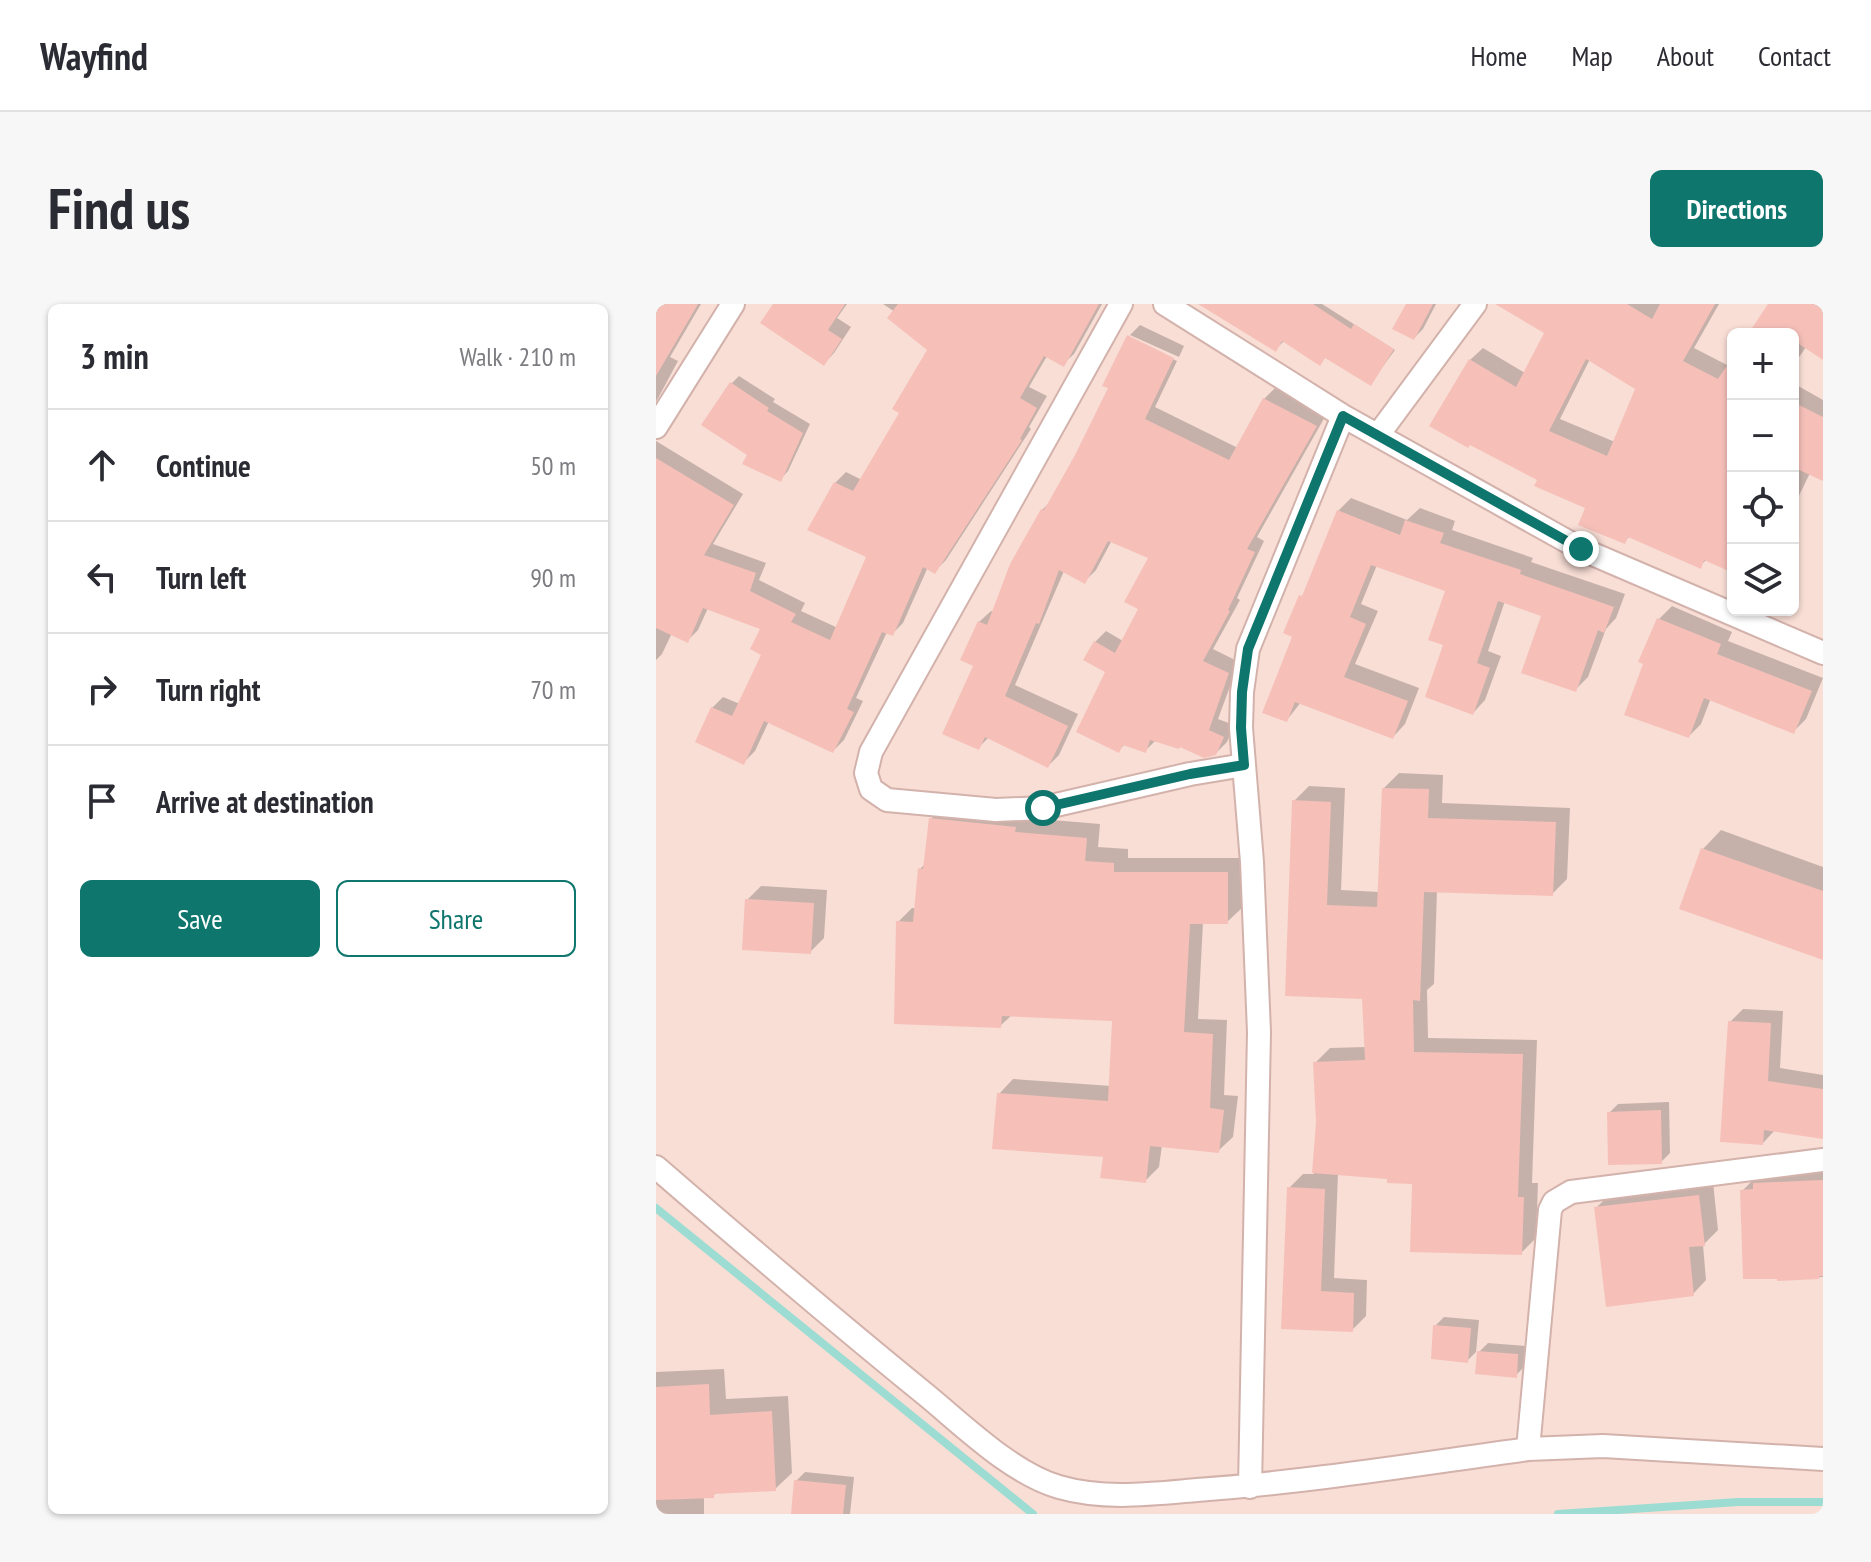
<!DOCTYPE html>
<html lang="en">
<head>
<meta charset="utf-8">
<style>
  :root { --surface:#fff; --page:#f7f7f7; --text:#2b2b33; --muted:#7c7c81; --line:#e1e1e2; --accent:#0f766e }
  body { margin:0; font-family:"PT Sans Narrow",sans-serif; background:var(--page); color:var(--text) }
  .controls { position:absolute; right:24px; top:24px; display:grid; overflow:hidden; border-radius:12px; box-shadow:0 2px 6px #0004 }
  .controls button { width:72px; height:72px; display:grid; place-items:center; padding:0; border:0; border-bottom:2px solid var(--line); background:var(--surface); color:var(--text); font:40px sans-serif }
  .stop { position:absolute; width:24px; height:24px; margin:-18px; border:6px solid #0f766e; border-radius:50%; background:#fff }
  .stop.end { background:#0f766e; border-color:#fff; box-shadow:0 2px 8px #0008 }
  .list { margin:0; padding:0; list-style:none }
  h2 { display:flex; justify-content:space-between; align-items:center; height:104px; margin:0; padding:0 32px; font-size:34px }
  h2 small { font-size:26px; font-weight:400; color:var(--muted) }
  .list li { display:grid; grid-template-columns:52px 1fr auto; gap:24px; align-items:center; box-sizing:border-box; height:112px; padding:0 32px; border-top:2px solid var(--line) }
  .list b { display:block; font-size:30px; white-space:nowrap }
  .list em { font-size:26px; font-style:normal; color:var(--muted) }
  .actions { display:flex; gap:16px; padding:24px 32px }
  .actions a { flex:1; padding:18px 0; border:2px solid var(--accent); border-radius:12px; text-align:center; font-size:28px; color:var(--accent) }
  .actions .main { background:var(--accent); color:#fff }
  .icon { flex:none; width:44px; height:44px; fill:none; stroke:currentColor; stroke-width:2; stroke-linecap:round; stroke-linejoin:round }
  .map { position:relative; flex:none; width:1167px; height:1210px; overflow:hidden; border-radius:12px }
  header { display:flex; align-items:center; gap:48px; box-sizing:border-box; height:112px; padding:0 40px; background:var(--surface); border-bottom:2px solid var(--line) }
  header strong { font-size:38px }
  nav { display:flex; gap:44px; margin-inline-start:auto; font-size:28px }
  .intro { display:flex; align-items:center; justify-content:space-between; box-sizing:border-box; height:192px; padding:0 48px }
  h1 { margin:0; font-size:56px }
  .button { padding:20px 36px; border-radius:12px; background:var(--accent); color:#fff; font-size:28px; font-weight:700 }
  main { display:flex; gap:48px; padding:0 48px }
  aside { flex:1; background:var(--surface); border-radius:12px; box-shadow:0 2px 6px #0004 }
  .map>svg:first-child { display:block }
  .residential { fill:#f8ded5; fill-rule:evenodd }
  .shadow { fill:#0003; fill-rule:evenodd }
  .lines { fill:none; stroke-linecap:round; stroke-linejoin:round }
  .stream { stroke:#9cdcd3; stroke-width:8 }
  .building { fill:#f6c0b9; fill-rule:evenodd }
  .street-casing { stroke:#d3b2ac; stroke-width:26 }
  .street { stroke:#fff; stroke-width:22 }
  .route { stroke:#0f766e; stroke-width:10 }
</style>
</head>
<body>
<header>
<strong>Wayfind</strong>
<nav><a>Home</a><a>Map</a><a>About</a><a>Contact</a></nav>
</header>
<div class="intro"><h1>Find us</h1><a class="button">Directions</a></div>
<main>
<aside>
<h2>3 min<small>Walk · 210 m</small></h2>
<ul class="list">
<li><svg class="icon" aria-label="ahead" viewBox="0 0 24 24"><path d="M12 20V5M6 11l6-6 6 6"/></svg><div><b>Continue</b></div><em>50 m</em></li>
<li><svg class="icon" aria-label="left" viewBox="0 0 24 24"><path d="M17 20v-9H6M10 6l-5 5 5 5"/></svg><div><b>Turn left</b></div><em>90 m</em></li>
<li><svg class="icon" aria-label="right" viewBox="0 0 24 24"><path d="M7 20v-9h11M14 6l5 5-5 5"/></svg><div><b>Turn right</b></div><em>70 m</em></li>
<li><svg class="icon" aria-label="arrive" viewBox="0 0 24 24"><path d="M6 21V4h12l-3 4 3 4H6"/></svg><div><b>Arrive at destination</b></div></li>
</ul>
<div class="actions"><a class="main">Save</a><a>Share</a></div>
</aside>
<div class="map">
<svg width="1167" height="1210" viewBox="0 0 1167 1210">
  <rect width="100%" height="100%" fill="#feece4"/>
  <path class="residential" d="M 0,0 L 1167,0 L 1167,1210 L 0,1210 ZM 1077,30 L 1137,30 L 1137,306 L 1077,306 Z"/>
  <path class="shadow" d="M 0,0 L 45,0 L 14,53 L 22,57 L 0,98 Z
    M 119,0 L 191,0 L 181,14 L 195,23 L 178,49 L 168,60 Z
    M 227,0 L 446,0 L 418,50 L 407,60 L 391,52 L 373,83 L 391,92 L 373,123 L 375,125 L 290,256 L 279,267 L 272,263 L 247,319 L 236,330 L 231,328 L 200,394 L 207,397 L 188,436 L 177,447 L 113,417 L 99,447 L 88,458 L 56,404 L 67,393 L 84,400 L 108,350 L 107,324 L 52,304 L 42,326 L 31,337 L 16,329 L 6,350 L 0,356 L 0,137 L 87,190 L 57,240 L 110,259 L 103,276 L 149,299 L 145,307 L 182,324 L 213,252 L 179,179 L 190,168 L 206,176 L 245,108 L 273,46 L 239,8 Z
    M 558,0 L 666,0 L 739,46 L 714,80 L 670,53 L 664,59 L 629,36 L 620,45 Z
    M 752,0 L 780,0 L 767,25 L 758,34 Z
    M 858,0 L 1063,0 L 1038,44 L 1073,62 L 1077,56 L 1077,267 L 1051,255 L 1044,262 L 974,232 L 968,238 L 932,203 L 814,56 L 827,44 L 869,69 L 890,29 ZM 934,55 L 982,84 L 959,138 L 904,115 Z
    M 1114,0 L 1167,0 L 1167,46 L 1150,43 L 1137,62 L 1137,30 L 1094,30 Z
    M 484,21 L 528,42 L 523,53 L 474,31 Z
    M 474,31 L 474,35 L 521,57 L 499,103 L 582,144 L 608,95 L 619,84 L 670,111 L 601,233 L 608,237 L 581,294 L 584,296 L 557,345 L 583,358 L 562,415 L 578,421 L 571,438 L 559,450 L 500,436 L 489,447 L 469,440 L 462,447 L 452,368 L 439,338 L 450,327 L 467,337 L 484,304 L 495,253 L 456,236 L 440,266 L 429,277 L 408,267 L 359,381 L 422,410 L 403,451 L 392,462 L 333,433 L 323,443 L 319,360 L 323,318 L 335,307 L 338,308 L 386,206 L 396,196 L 455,83 Z
    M 83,72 L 119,95 L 117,98 L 154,120 L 132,167 L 124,176 L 93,150 L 75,80 Z
    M 1137,79 L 1167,96 L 1167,175 L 1154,169 L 1137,204 Z
    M 695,194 L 751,216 L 764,204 L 799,217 L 796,226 L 877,254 L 875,258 L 969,290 L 960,314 L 950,325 L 932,373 L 919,386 L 888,311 L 849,297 L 832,347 L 845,352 L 829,396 L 817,409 L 790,340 L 791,286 L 721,261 L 705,300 L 722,307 L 699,360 L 763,384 L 749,420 L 737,433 L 645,398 L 631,416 L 638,332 L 645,293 L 650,288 L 682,207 Z
    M 1016,302 L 1076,328 L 1072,337 L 1167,374 L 1150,415 L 1138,427 L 1055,394 L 1045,420 L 1033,432 L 990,359 L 984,357 L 1003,315 Z
    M 743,469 L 787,471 L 786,499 L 914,504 L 911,575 L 896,590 L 781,586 L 778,680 L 771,686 L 772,734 L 881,736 L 876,879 L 882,879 L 880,934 L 865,949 L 758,878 L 682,869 L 678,974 L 711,976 L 710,1012 L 696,1026 L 627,1023 L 633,884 L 647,870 L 658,870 L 662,818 L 659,759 L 674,744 L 710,743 L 708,693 L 631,690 L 638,497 L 653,482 L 689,484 L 685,586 L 723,588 L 728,484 Z
    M 289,500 L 372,514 L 444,520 L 442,543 L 472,545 L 472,554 L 585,554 L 586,604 L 571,618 L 547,618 L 542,715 L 571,716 L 568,791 L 582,792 L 577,833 L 562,847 L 506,841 L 503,863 L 489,877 L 343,790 L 357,775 L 455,782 L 458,715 L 356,711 L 344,722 L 242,618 L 256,604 L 260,604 L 264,565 L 269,560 L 275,515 Z
    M 1065,526 L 1167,563 L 1167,654 L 1047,545 Z
    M 105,582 L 171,586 L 168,634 L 154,648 L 91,596 Z
    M 1087,705 L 1127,707 L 1124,764 L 1167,771 L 1167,831 L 1120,825 L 1107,839 L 1074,718 Z
    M 1013,798 L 1014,849 L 1005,858 L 953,809 L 962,800 Z
    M 1167,865 L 1167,973 L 1123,975 L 1086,887 L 1099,874 Z
    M 1057,878 L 1062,926 L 1047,941 L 1050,976 L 1037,990 L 940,904 L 954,890 Z
    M 788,1013 L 823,1016 L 820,1048 L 811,1057 L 779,1022 Z
    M 832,1039 L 870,1042 L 869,1062 L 860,1071 L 823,1048 Z
    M 68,1065 L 70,1095 L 132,1092 L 136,1169 L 119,1185 L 61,1188 L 57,1192 L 48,1193 L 48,1210 L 0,1210 L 0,1068 Z
    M 149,1168 L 198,1173 L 194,1210 L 137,1210 L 140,1177 Z"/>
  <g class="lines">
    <path class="stream" d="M 0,904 L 377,1210
      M 902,1210 L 1082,1198 L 1167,1198"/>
  </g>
  <path class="building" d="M 0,0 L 42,0 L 0,72 Z
    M 117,0 L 189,0 L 172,26 L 186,35 L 168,62 L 104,19 Z
    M 242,0 L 443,0 L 408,63 L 388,52 L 364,94 L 381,104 L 364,135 L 366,136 L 279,270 L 267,263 L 237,332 L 226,328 L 191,405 L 198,408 L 177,449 L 108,417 L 88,461 L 39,438 L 55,403 L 76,412 L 105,351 L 94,345 L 104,325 L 47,304 L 32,339 L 0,324 L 0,154 L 78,201 L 48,251 L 100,269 L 94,287 L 140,310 L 135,318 L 174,336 L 210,253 L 151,226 L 178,178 L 197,187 L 243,109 L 236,105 L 271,46 L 231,14 Z
    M 542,0 L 657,0 L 695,25 L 698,20 L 738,45 L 715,82 L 669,54 L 664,62 L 626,37 L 620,48 Z
    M 750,0 L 777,0 L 758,36 L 736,25 Z
    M 839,0 L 971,0 L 996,15 L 1004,0 L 1059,0 L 1027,57 L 1062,75 L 1077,52 L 1077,269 L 1048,256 L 1045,265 L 972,233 L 969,240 L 922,221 L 929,204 L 878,182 L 881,176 L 814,141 L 812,144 L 773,122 L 813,55 L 860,83 L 888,29 ZM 930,55 L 979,85 L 951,152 L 893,127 Z
    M 1112,0 L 1167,0 L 1167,56 L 1137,36 L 1137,30 L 1092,30 Z
    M 471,31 L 518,54 L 489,115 L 573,156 L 607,94 L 661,122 L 591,245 L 599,248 L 572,306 L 574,307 L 547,357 L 573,369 L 553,426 L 568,433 L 560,451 L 548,454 L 524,443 L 523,445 L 494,436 L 490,449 L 467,441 L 463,449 L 420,428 L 449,368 L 427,356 L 438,337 L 459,349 L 482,305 L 468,298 L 492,254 L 452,237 L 429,280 L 403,266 L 383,320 L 380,319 L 349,392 L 412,422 L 392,464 L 329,433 L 323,446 L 286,430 L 317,362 L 304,356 L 322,317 L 331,321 L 354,260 L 385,205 L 388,206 L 419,151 L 452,84 L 446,82 Z
    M 74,78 L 113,104 L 111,107 L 147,129 L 125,178 L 86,160 L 91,151 L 45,121 Z
    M 1137,98 L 1167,113 L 1167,177 L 1137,163 Z
    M 681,206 L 744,231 L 749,216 L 788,229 L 784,239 L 865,266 L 864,270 L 958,303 L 948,329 L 942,326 L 920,388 L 865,369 L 885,312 L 842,297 L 821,359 L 834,364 L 817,411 L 769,393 L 787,341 L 772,336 L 789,287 L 715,261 L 694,313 L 710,320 L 688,373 L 752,397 L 737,435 L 639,398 L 631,418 L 606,409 L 636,333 L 627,329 L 643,291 L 646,292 Z
    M 1001,314 L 1065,340 L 1061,350 L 1156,387 L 1138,430 L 1048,394 L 1033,434 L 968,411 L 987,360 L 982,358 Z
    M 726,484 L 773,485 L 772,514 L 900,518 L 897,592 L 768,588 L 764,697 L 757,696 L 758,748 L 867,750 L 862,893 L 868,893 L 866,951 L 754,948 L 756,880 L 731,879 L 731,875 L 656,869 L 660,818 L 657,758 L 709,756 L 706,695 L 629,692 L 636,496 L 675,498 L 671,601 L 721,603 Z
    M 273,514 L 360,523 L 359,528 L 431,534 L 429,557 L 458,559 L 458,568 L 572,568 L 572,620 L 534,620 L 528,728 L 557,730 L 554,804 L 568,806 L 563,849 L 494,842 L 490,879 L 444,874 L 447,853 L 336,845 L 341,789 L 452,797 L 456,717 L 346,712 L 345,724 L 238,720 L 240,617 L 257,618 L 262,564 L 267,565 Z
    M 1045,544 L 1167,587 L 1167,656 L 1023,605 Z
    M 89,595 L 158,599 L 155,650 L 86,646 Z
    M 1072,717 L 1115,719 L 1112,777 L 1167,785 L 1167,835 L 1108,826 L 1107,841 L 1064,838 Z
    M 1005,806 L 1006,860 L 952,861 L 951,808 Z
    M 1167,876 L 1167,972 L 1163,972 L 1163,975 L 1121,977 L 1121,975 L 1087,975 L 1084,886 L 1097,885 L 1097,879 Z
    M 631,883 L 669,885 L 665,987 L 698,989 L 697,1028 L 625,1025 Z
    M 1043,891 L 1049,942 L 1033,943 L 1038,992 L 950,1003 L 938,903 Z
    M 777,1021 L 815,1024 L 812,1059 L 775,1055 Z
    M 821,1047 L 862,1050 L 861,1074 L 819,1070 Z
    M 53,1080 L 54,1111 L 116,1107 L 120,1187 L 58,1190 L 58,1194 L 0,1196 L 0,1083 Z
    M 138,1176 L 190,1181 L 187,1210 L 135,1210 Z"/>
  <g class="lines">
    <g class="street-casing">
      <path id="street" d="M 465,0 L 215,448 L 210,469 L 215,485 L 231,496 L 340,506 L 387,504 L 534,470 L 588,461
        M 509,0 L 687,112 L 925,245 L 1167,349
        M 0,123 L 77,0
        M 722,131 L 819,0
        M 1167,856 L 915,888 L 898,898 L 894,906 L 872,1145 L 947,1142 L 1167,1155
        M 0,863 C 89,940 178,1016 269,1090 C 307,1121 355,1169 403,1183 C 448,1196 495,1190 541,1186 C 652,1178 762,1160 872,1145
        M 594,1183 L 603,728 L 596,558 L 585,424 L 586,388 L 592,345 L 687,112"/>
    </g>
    <use href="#street" class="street"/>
  </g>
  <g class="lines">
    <path class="route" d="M 387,504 L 534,470 L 588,461 L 585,424 L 586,388 L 592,345 L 687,112 L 925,245"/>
  </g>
</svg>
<div class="controls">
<button>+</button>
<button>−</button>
<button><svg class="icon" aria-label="locate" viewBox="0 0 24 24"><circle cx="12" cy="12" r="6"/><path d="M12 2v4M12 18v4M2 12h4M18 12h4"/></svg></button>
<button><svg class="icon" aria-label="layers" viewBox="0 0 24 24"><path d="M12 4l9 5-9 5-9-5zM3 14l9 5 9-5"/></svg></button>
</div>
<div class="stop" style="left:387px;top:504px"></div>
<div class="stop end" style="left:925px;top:245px"></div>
</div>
</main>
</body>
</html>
